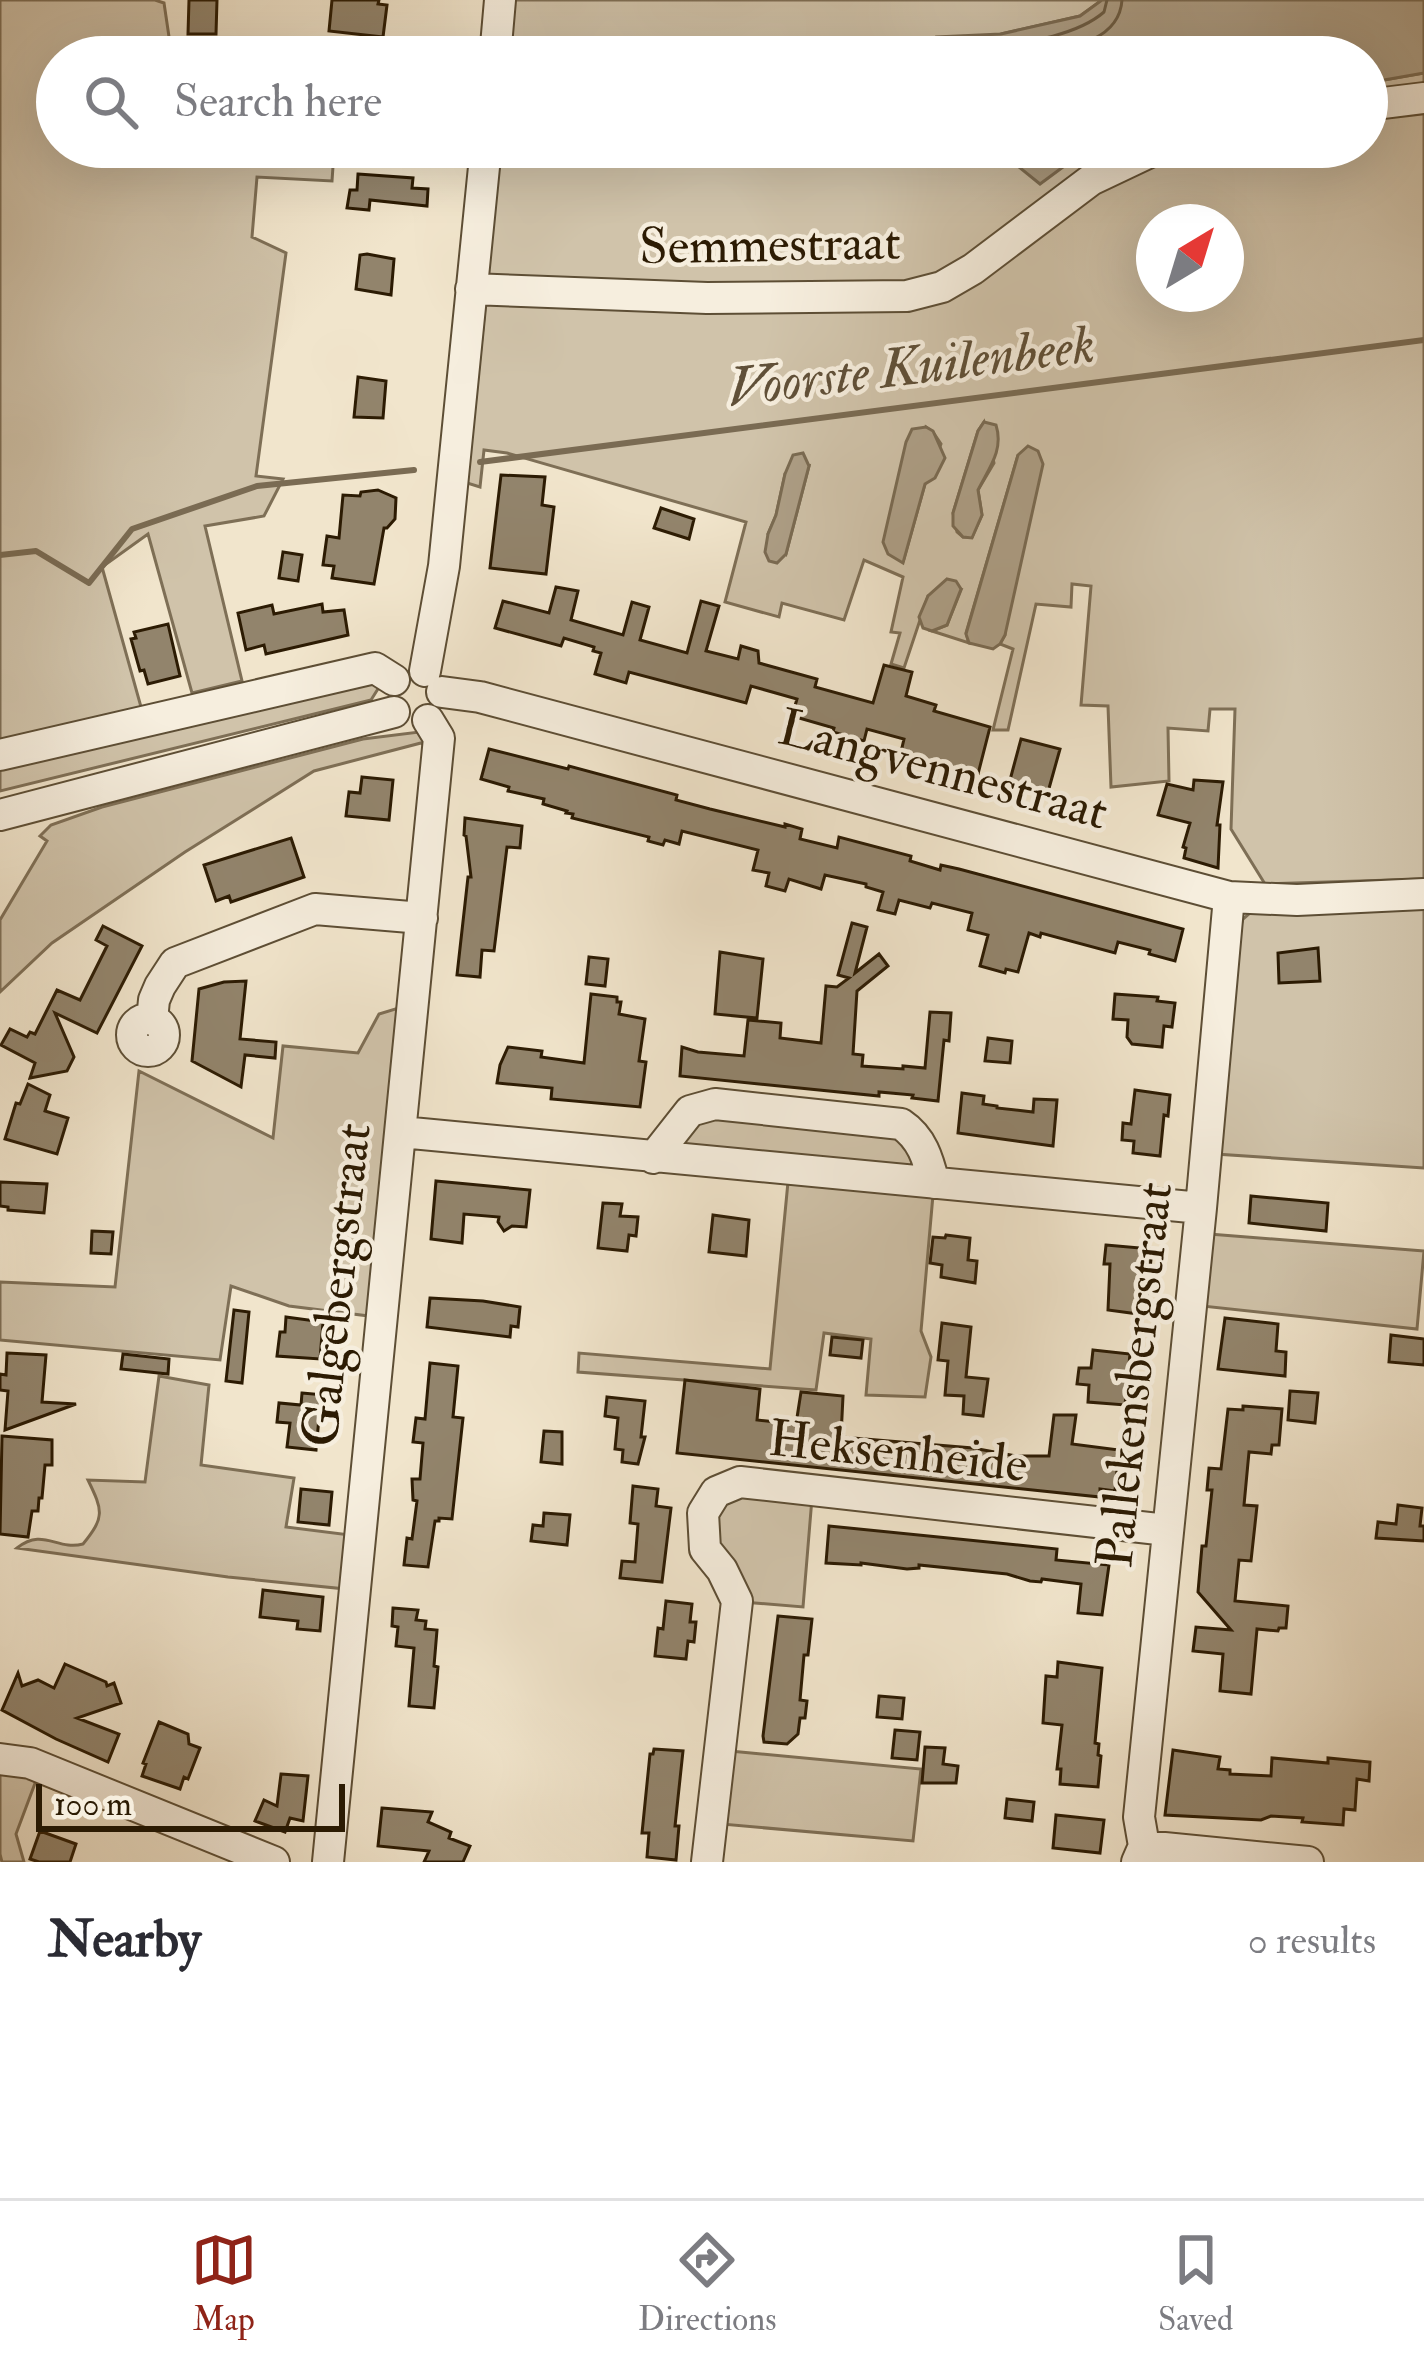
<!DOCTYPE html>
<html lang="en">
<head>
<meta charset="utf-8">
<style>
  :root { --surface:#fff; --page:#f7f7f7; --text:#2b2b33; --muted:#7c7c81; --line:#e1e1e2; --accent:#8f2418 }
  body { margin:0; font-family:"IM FELL Double Pica",serif; background:var(--page); color:var(--text) }
  .compass { position:absolute; left:1136px; top:204px; width:108px; height:108px; border-radius:50%; background:var(--surface); box-shadow:0 12px 48px #0002; rotate:38deg }
  .scale { position:absolute; left:36px; bottom:30px; width:309px; box-sizing:border-box; padding-left:12px; border:6px solid #2c1b03; border-top:0; font-size:33px; line-height:42px; white-space:nowrap; color:#2c1b03; -webkit-text-stroke:9px #f6eede; paint-order:stroke }
  .list { margin:0; padding:0; list-style:none }
  h2 { display:flex; justify-content:space-between; align-items:center; height:156px; margin:0; padding:0 48px; font-size:51px }
  h2 small { font-size:39px; font-weight:400; color:var(--muted) }
  .icon { flex:none; width:66px; height:66px; fill:none; stroke:currentColor; stroke-width:2; stroke-linecap:round; stroke-linejoin:round }
  .map { position:relative; flex:none; width:1424px; height:1862px; overflow:hidden }
  .search { position:absolute; background:var(--surface); box-shadow:0 12px 48px #0002; left:36px; right:36px; top:36px; height:132px; display:flex; align-items:center; gap:30px; box-sizing:border-box; padding:0 42px; border-radius:66px; color:var(--muted); font-size:45px }
  .sheet { height:336px; background:var(--surface) }
  nav { display:flex; justify-content:space-around; align-items:center; box-sizing:border-box; height:168px; border-top:3px solid var(--line); background:var(--surface); font-size:33px; color:var(--muted) }
  nav a { display:grid; justify-items:center; gap:6px }
  nav .on { color:var(--accent) }
  .map>svg:first-child { display:block }
  .green { fill:#d0c3aa; stroke:#7e6f56; stroke-width:3; fill-rule:evenodd }
  .water { fill:#aea088; stroke:#7a6b53; stroke-width:3 }
  .lines { fill:none; stroke-linecap:round; stroke-linejoin:round }
  .shore { stroke:#6d5e46; stroke-width:3 }
  .stream { stroke:#7a6b53; stroke-width:6 }
  .building { fill:#92846c; stroke:#2c1b03; stroke-width:3 }
  .minor-casing { stroke:#5d4e35; stroke-width:34 }
  .minor { stroke:#f6eede; stroke-width:30 }
  .labels { text-anchor:middle; dominant-baseline:central; stroke-width:9; stroke-linejoin:round; paint-order:stroke }
  .street-label { font-size:51px; fill:#2c1b03; stroke:#f6eede }
  .water-label { font-size:54px; font-style:italic; fill:#605038; stroke:#f6eede }
</style>
</head>
<body>
<div class="map">
<svg width="1424" height="1862" viewBox="0 0 1424 1862">
  <rect width="100%" height="100%" fill="#f1e5cc"/>
  <filter id="stains"><feTurbulence type="fractalNoise" baseFrequency=".00167" numOctaves="4"/><feColorMatrix values="0 0 0 0 .2 0 0 0 0 .09 0 0 0 0 .02 0 0 0 .5 -.17"/></filter>
  <radialGradient id="worn" r=".72"><stop offset=".6" stop-color="#630" stop-opacity="0"/><stop offset="1" stop-color="#630" stop-opacity=".3"/></radialGradient>
  <path class="green" d="M 0,0 L 155,0 L 164,3 L 172,57 L 57,57 L 57,147 L 248,147 L 334,152 L 332,181 L 257,177 L 252,237 L 286,253 L 256,476 L 283,479 L 264,516 L 205,526 L 242,681 L 192,693 L 148,534 L 102,567 L 143,714 L 0,745 Z
    M 510,0 L 1102,0 L 1080,16 L 1001,34 L 933,57 L 504,57 Z
    M 1424,73 L 1424,879 L 1265,884 L 1231,829 L 1235,709 L 1210,709 L 1208,731 L 1168,728 L 1169,781 L 1111,787 L 1108,706 L 1081,705 L 1091,586 L 1072,584 L 1071,607 L 1036,604 L 1008,730 L 993,730 L 1013,649 L 1000,644 L 1005,635 L 1018,455 L 966,633 L 969,643 L 932,631 L 947,625 L 961,590 L 928,596 L 904,668 L 891,664 L 900,633 L 891,632 L 903,577 L 864,560 L 844,620 L 782,603 L 779,617 L 725,602 L 746,522 L 507,453 L 484,450 L 480,487 L 467,483 L 486,298 L 498,147 L 1000,147 L 1004,155 L 1076,147 L 1367,147 L 1367,83 ZM 1154,222 L 1226,222 L 1226,294 L 1154,294 ZM 984,422 L 994,463 L 978,490 L 982,515 L 972,537 L 963,537 L 957,532 L 953,513 L 978,431 ZM 926,427 L 933,432 L 941,444 L 925,484 L 903,562 ZM 809,466 L 786,554 L 768,534 L 776,515 L 785,474 Z
    M 373,677 L 381,684 L 371,700 L 0,791 L 0,762 Z
    M 419,732 L 428,748 L 421,743 L 314,771 L 185,852 L 52,943 L 0,992 L 0,920 L 47,841 L 40,836 L 51,825 L 102,807 L 363,739 Z
    M 1424,904 L 1424,1168 L 1216,1154 L 1239,931 L 1243,919 L 1251,912 Z
    M 405,1006 L 369,1316 L 289,1306 L 231,1286 L 220,1360 L 0,1340 L 0,1282 L 115,1287 L 139,1071 L 273,1138 L 283,1046 L 358,1053 L 379,1014 Z
    M 697,1116 L 903,1134 L 921,1168 L 683,1153 L 677,1136 Z
    M 788,1182 L 933,1195 L 921,1331 L 931,1357 L 925,1397 L 866,1395 L 871,1339 L 824,1333 L 816,1390 L 578,1372 L 579,1353 L 770,1369 Z
    M 1209,1234 L 1424,1251 L 1417,1329 L 1202,1306 Z
    M 159,1376 L 209,1385 L 201,1465 L 294,1478 L 286,1527 L 350,1535 L 346,1589 L 228,1577 L 17,1548 C 43,1527 57,1551 83,1544 C 105,1517 103,1511 88,1480 L 145,1482 Z
    M 733,1494 L 812,1498 L 803,1607 L 743,1602 L 712,1550 L 709,1516 Z
    M 730,1751 L 921,1769 L 913,1841 L 721,1824 Z
    M 0,1773 L 37,1778 L 16,1834 L 24,1862 L 2,1862 L 0,1854 Z"/>
  <path class="water" d="M 1102,0 L 1424,0 L 1424,73 L 1367,83 L 1367,57 L 911,57 L 936,37 L 1001,34 L 1080,16 Z
    M 1005,147 L 1090,147 L 1040,184 L 1004,155 Z
    M 984,422 L 996,425 C 1004,450 989,468 978,490 L 982,515 L 972,538 L 963,537 L 953,526 L 953,513 L 978,431 Z
    M 926,427 L 933,431 L 945,458 L 935,478 L 925,484 L 903,563 L 888,554 L 883,542 L 906,442 L 912,429 Z
    M 1028,446 L 1038,451 L 1043,464 L 1005,635 L 1000,644 L 993,649 L 969,643 L 966,634 L 1018,455 Z
    M 803,453 L 809,466 L 786,554 L 777,563 L 769,561 L 765,552 L 768,534 L 776,515 L 785,474 L 793,455 Z
    M 947,579 L 956,581 L 961,589 L 947,625 L 932,631 L 923,628 L 919,617 L 928,596 Z"/>
  <g class="lines">
    <path class="shore" d="M 930,57 C 947,44 974,48 995,46 C 1029,43 1079,34 1104,12 L 1107,0
      M 1021,57 C 1056,49 1119,47 1122,0"/>
    <path class="stream" d="M 480,462 L 1424,340
      M 0,555 L 36,551 L 89,583 L 132,529 L 257,486 L 414,470"/>
  </g>
  <path class="building" d="M 189,0 L 217,0 L 216,34 L 188,34 Z
    M 332,0 L 379,0 L 378,4 L 387,5 L 383,37 L 329,31 Z
    M 358,174 L 413,178 L 412,188 L 428,189 L 427,206 L 370,200 L 369,210 L 347,208 L 350,190 L 357,190 Z
    M 367,254 L 394,259 L 391,295 L 356,289 L 360,255 Z
    M 358,377 L 386,381 L 383,418 L 354,417 Z
    M 501,475 L 545,477 L 542,505 L 554,507 L 546,574 L 490,568 Z
    M 378,490 L 396,498 L 395,519 L 387,528 L 384,528 L 374,584 L 332,578 L 334,566 L 323,565 L 327,536 L 339,538 L 343,495 L 360,496 L 361,492 Z
    M 661,508 L 694,519 L 689,539 L 654,528 Z
    M 283,552 L 302,555 L 298,581 L 279,578 Z
    M 556,587 L 578,591 L 571,620 L 623,635 L 632,602 L 649,607 L 640,640 L 687,653 L 701,601 L 719,606 L 706,651 L 738,659 L 741,646 L 758,651 L 759,663 L 817,679 L 815,687 L 873,703 L 884,665 L 912,672 L 906,696 L 936,705 L 934,711 L 990,727 L 977,778 L 900,756 L 904,739 L 867,729 L 864,741 L 833,732 L 834,728 L 792,716 L 797,699 L 751,686 L 746,703 L 629,672 L 626,683 L 595,674 L 601,653 L 593,651 L 594,647 L 564,638 L 561,646 L 495,628 L 503,601 L 549,613 Z
    M 322,604 L 323,612 L 344,610 L 348,635 L 266,654 L 264,645 L 246,650 L 238,613 L 272,605 L 274,614 Z
    M 168,624 L 180,676 L 148,684 L 144,670 L 140,671 L 131,639 L 136,638 L 134,632 Z
    M 1021,739 L 1060,749 L 1048,792 L 1010,780 Z
    M 489,749 L 568,769 L 569,766 L 677,795 L 676,800 L 710,809 L 785,827 L 785,824 L 802,829 L 800,839 L 837,848 L 839,837 L 911,856 L 910,861 L 940,870 L 941,865 L 959,869 L 1183,929 L 1175,961 L 1149,954 L 1150,950 L 1118,942 L 1115,953 L 1041,933 L 1040,937 L 1029,933 L 1018,972 L 1006,969 L 1005,973 L 980,966 L 988,935 L 968,930 L 972,913 L 932,903 L 930,908 L 899,900 L 895,914 L 878,910 L 883,892 L 866,887 L 866,884 L 825,875 L 821,889 L 789,879 L 785,891 L 766,886 L 769,873 L 753,870 L 758,850 L 682,831 L 679,844 L 665,840 L 663,845 L 648,841 L 649,837 L 572,818 L 573,814 L 566,813 L 567,811 L 543,804 L 544,799 L 508,791 L 509,787 L 481,779 Z
    M 362,777 L 393,780 L 389,820 L 346,816 L 349,792 L 360,793 Z
    M 1194,780 L 1223,782 L 1217,825 L 1220,825 L 1218,868 L 1184,858 L 1186,848 L 1183,847 L 1190,823 L 1158,815 L 1167,784 L 1193,790 Z
    M 465,818 L 522,826 L 520,848 L 507,847 L 494,951 L 482,950 L 480,977 L 457,975 L 468,877 L 471,877 L 466,836 L 464,835 Z
    M 291,838 L 304,877 L 231,902 L 229,896 L 216,901 L 204,865 Z
    M 852,923 L 867,927 L 855,973 L 879,954 L 888,966 L 857,991 L 853,1054 L 863,1055 L 862,1066 L 903,1069 L 903,1066 L 925,1068 L 930,1012 L 951,1013 L 949,1041 L 944,1040 L 938,1101 L 912,1098 L 913,1095 L 879,1092 L 879,1096 L 680,1076 L 682,1047 L 698,1052 L 744,1056 L 748,1020 L 781,1023 L 780,1038 L 821,1043 L 826,986 L 837,987 L 849,978 L 838,975 Z
    M 103,926 L 142,946 L 97,1033 L 55,1013 L 74,1057 L 67,1071 L 30,1078 L 35,1063 L 1,1045 L 10,1029 L 27,1037 L 30,1032 L 35,1034 L 57,990 L 80,1000 L 107,946 L 96,940 Z
    M 1318,948 L 1320,981 L 1279,983 L 1278,953 Z
    M 720,952 L 763,959 L 757,1018 L 715,1014 Z
    M 589,957 L 608,959 L 605,986 L 586,984 Z
    M 246,981 L 240,1039 L 276,1042 L 275,1058 L 245,1055 L 241,1087 L 192,1061 L 199,989 L 224,982 Z
    M 591,994 L 617,997 L 617,1002 L 621,1002 L 619,1014 L 645,1019 L 639,1061 L 646,1062 L 640,1107 L 551,1099 L 552,1088 L 497,1083 L 500,1065 L 508,1047 L 542,1051 L 541,1057 L 584,1063 Z
    M 1115,994 L 1158,997 L 1157,1001 L 1175,1003 L 1172,1027 L 1164,1026 L 1162,1047 L 1132,1044 L 1127,1037 L 1128,1020 L 1113,1019 Z
    M 988,1038 L 1012,1041 L 1010,1063 L 985,1061 Z
    M 28,1084 L 50,1095 L 45,1111 L 68,1118 L 57,1154 L 5,1139 L 16,1103 L 20,1104 Z
    M 1135,1090 L 1170,1095 L 1168,1116 L 1164,1115 L 1160,1156 L 1133,1153 L 1134,1141 L 1122,1140 L 1123,1123 L 1131,1124 Z
    M 962,1093 L 984,1096 L 983,1104 L 997,1106 L 997,1108 L 1033,1112 L 1034,1099 L 1057,1100 L 1053,1146 L 958,1133 Z
    M 436,1181 L 530,1190 L 526,1227 L 512,1226 L 504,1231 L 498,1222 L 499,1217 L 464,1214 L 462,1243 L 431,1239 Z
    M 0,1182 L 47,1184 L 44,1213 L 8,1210 L 8,1207 L 0,1206 Z
    M 1251,1196 L 1328,1203 L 1326,1231 L 1249,1223 Z
    M 603,1203 L 622,1204 L 620,1216 L 638,1217 L 636,1236 L 629,1235 L 627,1251 L 598,1248 Z
    M 713,1215 L 749,1220 L 746,1256 L 709,1252 Z
    M 92,1231 L 113,1232 L 111,1254 L 91,1253 Z
    M 946,1235 L 970,1238 L 968,1260 L 977,1261 L 975,1283 L 941,1277 L 942,1265 L 930,1263 L 933,1237 L 945,1238 Z
    M 1106,1245 L 1152,1249 L 1146,1309 L 1138,1309 L 1138,1314 L 1108,1310 L 1110,1264 L 1104,1264 Z
    M 430,1298 L 483,1301 L 520,1307 L 518,1327 L 511,1326 L 510,1337 L 427,1327 Z
    M 234,1310 L 249,1312 L 242,1383 L 226,1381 Z
    M 286,1317 L 323,1322 L 320,1359 L 277,1356 L 280,1332 L 285,1332 Z
    M 1225,1318 L 1278,1324 L 1276,1351 L 1286,1352 L 1285,1376 L 1218,1369 Z
    M 942,1323 L 971,1327 L 966,1377 L 988,1379 L 983,1416 L 963,1414 L 964,1396 L 945,1395 L 948,1361 L 938,1360 Z
    M 1391,1335 L 1424,1339 L 1424,1365 L 1389,1362 Z
    M 832,1337 L 863,1340 L 861,1358 L 830,1355 Z
    M 1093,1350 L 1130,1354 L 1125,1405 L 1088,1402 L 1089,1385 L 1077,1384 L 1079,1368 L 1091,1368 Z
    M 7,1353 L 46,1355 L 42,1402 L 76,1404 L 5,1430 L 8,1391 L 0,1390 L 0,1374 L 6,1375 Z
    M 123,1354 L 169,1359 L 168,1374 L 121,1369 Z
    M 430,1363 L 458,1366 L 453,1417 L 463,1418 L 452,1519 L 439,1518 L 439,1521 L 435,1521 L 428,1567 L 404,1565 L 407,1538 L 412,1539 L 417,1501 L 413,1500 L 412,1479 L 420,1479 L 423,1443 L 413,1442 L 416,1418 L 425,1419 Z
    M 685,1380 L 760,1389 L 757,1420 L 796,1424 L 801,1392 L 843,1396 L 841,1437 L 973,1448 L 1016,1456 L 1049,1456 L 1054,1415 L 1076,1415 L 1072,1444 L 1119,1450 L 1115,1491 L 1100,1489 L 1100,1497 L 677,1453 Z
    M 1290,1391 L 1318,1393 L 1315,1423 L 1288,1420 Z
    M 302,1393 L 325,1395 L 323,1418 L 319,1418 L 316,1450 L 287,1447 L 290,1423 L 277,1422 L 279,1403 L 301,1405 Z
    M 607,1397 L 645,1401 L 641,1437 L 645,1437 L 638,1464 L 622,1462 L 623,1450 L 615,1449 L 618,1418 L 605,1416 Z
    M 1243,1406 L 1282,1409 L 1279,1445 L 1272,1445 L 1271,1454 L 1249,1452 L 1244,1505 L 1257,1506 L 1251,1561 L 1239,1560 L 1235,1601 L 1288,1606 L 1286,1628 L 1279,1628 L 1278,1631 L 1257,1629 L 1251,1694 L 1220,1691 L 1223,1654 L 1193,1651 L 1196,1627 L 1231,1630 L 1198,1592 L 1202,1546 L 1206,1546 L 1212,1490 L 1207,1490 L 1209,1468 L 1221,1469 L 1228,1409 L 1243,1410 Z
    M 544,1431 L 562,1432 L 562,1464 L 541,1462 Z
    M 2,1436 L 52,1440 L 52,1465 L 45,1465 L 42,1498 L 39,1498 L 38,1511 L 32,1511 L 28,1537 L 0,1534 Z
    M 633,1486 L 658,1489 L 656,1506 L 671,1508 L 662,1582 L 620,1578 L 622,1561 L 635,1562 L 638,1524 L 630,1523 Z
    M 301,1489 L 332,1492 L 329,1525 L 298,1522 Z
    M 1398,1505 L 1422,1508 L 1420,1526 L 1424,1526 L 1424,1541 L 1376,1538 L 1378,1522 L 1396,1524 Z
    M 544,1513 L 570,1515 L 567,1545 L 531,1541 L 533,1525 L 543,1526 Z
    M 829,1526 L 1057,1549 L 1056,1560 L 1109,1565 L 1102,1615 L 1078,1613 L 1081,1584 L 1042,1579 L 1041,1582 L 1030,1581 L 1007,1574 L 919,1565 L 919,1568 L 907,1569 L 861,1563 L 861,1565 L 826,1563 Z
    M 263,1590 L 323,1597 L 320,1631 L 297,1629 L 298,1621 L 260,1617 Z
    M 666,1601 L 692,1604 L 690,1622 L 696,1622 L 694,1642 L 688,1641 L 686,1659 L 655,1656 L 658,1628 L 663,1629 Z
    M 393,1608 L 418,1610 L 416,1620 L 426,1621 L 425,1629 L 437,1630 L 434,1666 L 438,1667 L 434,1708 L 409,1706 L 414,1648 L 396,1646 L 398,1627 L 392,1626 Z
    M 778,1616 L 812,1619 L 808,1655 L 804,1655 L 800,1700 L 807,1701 L 805,1718 L 800,1718 L 798,1734 L 787,1744 L 764,1742 L 763,1736 Z
    M 1058,1662 L 1102,1668 L 1095,1743 L 1099,1744 L 1098,1755 L 1101,1756 L 1098,1787 L 1060,1784 L 1061,1769 L 1057,1769 L 1062,1725 L 1043,1723 L 1046,1676 L 1057,1677 Z
    M 65,1664 L 106,1682 L 107,1686 L 114,1683 L 121,1703 L 77,1718 L 119,1734 L 108,1762 L 56,1739 L 2,1710 L 18,1673 L 22,1686 L 38,1680 L 54,1688 Z
    M 879,1696 L 904,1698 L 902,1719 L 877,1717 Z
    M 159,1722 L 188,1734 L 189,1744 L 200,1748 L 188,1779 L 184,1777 L 180,1789 L 142,1776 L 146,1764 L 143,1763 Z
    M 895,1730 L 920,1732 L 917,1760 L 892,1758 Z
    M 925,1747 L 945,1748 L 943,1764 L 958,1766 L 956,1783 L 922,1783 Z
    M 654,1749 L 683,1751 L 675,1826 L 679,1826 L 676,1860 L 647,1857 L 649,1833 L 642,1833 L 650,1754 L 653,1754 Z
    M 1173,1750 L 1220,1757 L 1218,1769 L 1230,1770 L 1230,1774 L 1271,1776 L 1272,1758 L 1328,1763 L 1328,1758 L 1370,1762 L 1369,1781 L 1357,1779 L 1355,1810 L 1344,1809 L 1343,1825 L 1302,1822 L 1303,1818 L 1271,1816 L 1261,1820 L 1165,1815 Z
    M 281,1774 L 308,1776 L 303,1821 L 290,1818 L 285,1832 L 255,1821 L 264,1800 L 277,1806 Z
    M 1007,1799 L 1034,1802 L 1032,1821 L 1005,1818 Z
    M 382,1808 L 432,1812 L 428,1822 L 451,1832 L 449,1838 L 470,1846 L 463,1862 L 424,1862 L 429,1851 L 378,1846 Z
    M 1056,1815 L 1104,1820 L 1100,1853 L 1053,1848 Z
    M 40,1831 L 76,1844 L 70,1862 L 39,1862 L 30,1859 Z"/>
  <g class="lines">
    <g class="minor-casing">
      <path id="minor" d="M 495,57 L 500,0
        M 1367,105 L 1424,98
        M 471,289 L 707,298 L 907,296 L 942,287 L 973,269 L 1091,180 L 1150,152 L 1172,147
        M 425,671 L 444,566 L 486,147
        M 442,692 L 480,697 L 1229,897 L 1297,900 L 1424,894
        M 0,755 L 375,668 L 394,680
        M 0,815 L 394,712
        M132 1035a16 16 0 1 1 32 0a16 16 0 1 1-32 0Z
        M 152,1020 L 154,1000 L 160,986 L 175,963 L 315,909 L 422,918
        M 401,1132 L 1201,1208
        M 653,1158 L 690,1111 L 715,1104 L 901,1124 C 922,1138 928,1159 934,1183
        M 0,1759 L 30,1763 L 274,1862
        M 1144,1846 L 1308,1862
        M 328,1862 L 439,738 L 428,720
        M 707,1862 L 737,1601 L 722,1570 L 705,1549 L 703,1513 L 716,1492 L 740,1482 L 1167,1530
        M 1137,1862 L 1144,1846 L 1139,1817 L 1201,1208 L 1229,897"/>
    </g>
    <use href="#minor" class="minor"/>
  </g>
  <g class="labels">
    <g class="street-label">
      <text transform="translate(770 245) rotate(-1)">Semmestraat</text>
      <text transform="translate(943 770) rotate(15)">Langvennestraat</text>
      <text transform="translate(337 1285) rotate(-84)">Galgebergstraat</text>
      <text transform="translate(1135 1375) rotate(-84)">Pallekensbergstraat</text>
      <text transform="translate(898 1452) rotate(6)">Heksenheide</text>
    </g>
    <g class="water-label">
      <text transform="translate(911 367) rotate(-7)">Voorste Kuilenbeek</text>
    </g>
  </g>
  <rect width="100%" height="100%" filter="url(#stains)"/>
  <rect width="100%" height="100%" fill="url(#worn)"/>
</svg>
<svg class="compass" viewBox="-18 -18 36 36"><path d="M0-13l5 13h-10z" fill="#e53935"/><path d="M0 13l5-13h-10z" fill="#7c7c81"/></svg>
<div class="scale">100 m</div>
<div class="search"><svg class="icon" aria-label="search" viewBox="0 0 24 24"><circle cx="10" cy="10" r="6"/><path d="M15 15l6 6"/></svg>Search here</div>
</div>
<section class="sheet">
<h2>Nearby<small>0 results</small></h2>
<ul class="list">
</ul>
</section>
<nav>
<a class="on"><svg class="icon" aria-label="map" viewBox="0 0 24 24"><path d="M3 6l6-2 6 2 6-2v14l-6 2-6-2-6 2zM9 4v14M15 6v14"/></svg>Map</a>
<a><svg class="icon" aria-label="directions" viewBox="0 0 24 24"><path d="M12 3l9 9-9 9-9-9zM9 14v-3h6M13 9l2 2-2 2"/></svg>Directions</a>
<a><svg class="icon" aria-label="saved" viewBox="0 0 24 24"><path d="M7 4h10v16l-5-4-5 4z"/></svg>Saved</a>
</nav>
</body>
</html>
